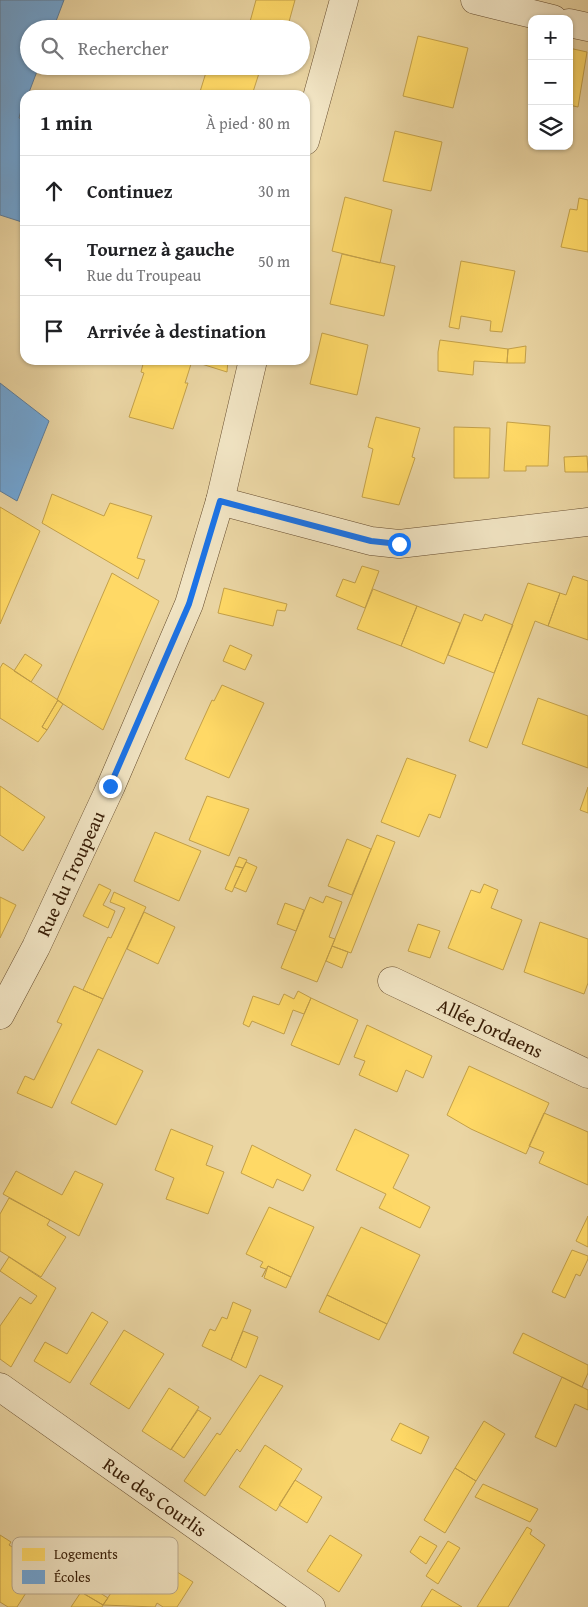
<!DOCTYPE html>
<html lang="fr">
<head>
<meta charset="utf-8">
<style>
  :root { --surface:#fff; --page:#f2f2f2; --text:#202124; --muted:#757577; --line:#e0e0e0 }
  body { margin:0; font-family:"Gentium Book Plus",serif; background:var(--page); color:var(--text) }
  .controls { position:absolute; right:15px; top:15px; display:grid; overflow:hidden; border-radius:10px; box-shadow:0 1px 4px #0004 }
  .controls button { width:45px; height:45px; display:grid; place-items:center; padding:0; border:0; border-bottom:1px solid var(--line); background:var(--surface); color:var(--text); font:25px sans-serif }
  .stop { position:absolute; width:15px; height:15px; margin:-11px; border:4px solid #1a73e8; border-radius:50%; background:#fff }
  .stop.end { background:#1a73e8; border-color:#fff; box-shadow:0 1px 5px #0008 }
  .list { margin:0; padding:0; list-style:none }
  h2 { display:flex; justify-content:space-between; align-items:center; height:65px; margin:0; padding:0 20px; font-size:21px }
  h2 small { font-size:16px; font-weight:400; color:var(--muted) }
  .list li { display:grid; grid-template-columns:32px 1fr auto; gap:15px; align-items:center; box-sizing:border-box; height:70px; padding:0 20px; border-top:1px solid var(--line) }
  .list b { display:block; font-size:19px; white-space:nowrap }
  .list p { margin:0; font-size:16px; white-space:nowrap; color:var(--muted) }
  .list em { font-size:16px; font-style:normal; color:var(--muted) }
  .icon { flex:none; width:28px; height:28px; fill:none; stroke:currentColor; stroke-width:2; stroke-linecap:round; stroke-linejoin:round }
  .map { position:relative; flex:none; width:588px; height:1607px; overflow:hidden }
  .search { position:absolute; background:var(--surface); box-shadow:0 1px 4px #0004; left:20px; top:20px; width:290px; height:55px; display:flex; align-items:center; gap:12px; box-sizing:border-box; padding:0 18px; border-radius:28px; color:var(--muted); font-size:19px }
  .panel { position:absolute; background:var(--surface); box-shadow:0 1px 4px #0004; left:20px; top:90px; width:290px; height:275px; border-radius:15px }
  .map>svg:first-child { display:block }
  .homes { fill:#ffd966; stroke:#c3a049 }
  .schools { fill:#6fa8dc; stroke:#5e7e9c }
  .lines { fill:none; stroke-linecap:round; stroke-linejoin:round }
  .minor-casing { stroke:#644a2c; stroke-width:29 }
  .minor { stroke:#f1e4c3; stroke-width:28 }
  .route { stroke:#1a73e8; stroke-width:6 }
  .labels { text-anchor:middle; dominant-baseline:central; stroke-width:5; stroke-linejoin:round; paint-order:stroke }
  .street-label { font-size:19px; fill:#371c05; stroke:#f1e4c3 }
  .key { fill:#f1e4c3; stroke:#b9a88a; stroke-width:1 }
  .key-label { font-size:14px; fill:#371c05 }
</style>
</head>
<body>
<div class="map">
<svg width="588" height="1607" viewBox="0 0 588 1607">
  <rect width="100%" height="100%" fill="#ead5a3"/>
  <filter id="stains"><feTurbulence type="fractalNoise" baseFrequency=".004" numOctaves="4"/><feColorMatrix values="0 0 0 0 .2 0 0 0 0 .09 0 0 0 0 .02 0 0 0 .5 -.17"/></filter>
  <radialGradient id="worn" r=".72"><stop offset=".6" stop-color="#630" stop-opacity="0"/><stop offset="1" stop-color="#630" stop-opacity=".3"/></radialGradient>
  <path class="homes" d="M 256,0 L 295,0 L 287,29 L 248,29 Z
    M 418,36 L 468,48 L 453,108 L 403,96 Z
    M 569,48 L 587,52 L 578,107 L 569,105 Z
    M 208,66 L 260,66 L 261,67 L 252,95 L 199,95 Z
    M 395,131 L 442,142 L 431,191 L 383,181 Z
    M 345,197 L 392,210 L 380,263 L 332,251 Z
    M 579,198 L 588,200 L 588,252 L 561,247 L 570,209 L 577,210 Z
    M 342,254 L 395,266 L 384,316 L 330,304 Z
    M 461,261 L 515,271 L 502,332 L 490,331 L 491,321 L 461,316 L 459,329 L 449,327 Z
    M 322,333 L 368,345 L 357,395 L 310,384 Z
    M 440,340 L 508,349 L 507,363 L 474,361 L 473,375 L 438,371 L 438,352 Z
    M 526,346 L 525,363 L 507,363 L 508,349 Z
    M 144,360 L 192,361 L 185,383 L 188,383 L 173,429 L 129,417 L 144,373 L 141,372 Z
    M 188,360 L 228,360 L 227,372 L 192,361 Z
    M 376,417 L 420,428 L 412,457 L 415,458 L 399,505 L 362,497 L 373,449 L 368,447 Z
    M 507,422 L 550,426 L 548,466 L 526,466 L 526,471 L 504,471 Z
    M 454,427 L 490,428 L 489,478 L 454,478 Z
    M 587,456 L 588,472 L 565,472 L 564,457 Z
    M 52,494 L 104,516 L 110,503 L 152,516 L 137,558 L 145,560 L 138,579 L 42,523 Z
    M 0,507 L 40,531 L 0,624 Z
    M 362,566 L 379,571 L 365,608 L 336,596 L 343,579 L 355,583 Z
    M 112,573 L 159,601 L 103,730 L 57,700 Z
    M 573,576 L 588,581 L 588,640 L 548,626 L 560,593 L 566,595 Z
    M 528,583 L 560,593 L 548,626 L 535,621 L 487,748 L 469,741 Z
    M 224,588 L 287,604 L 285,611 L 277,610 L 273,626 L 218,613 Z
    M 373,589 L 417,606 L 401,646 L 357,629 Z
    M 417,606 L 460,623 L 444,664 L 401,646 Z
    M 464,614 L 482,621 L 485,614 L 513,625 L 494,673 L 448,655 Z
    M 230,645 L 252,655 L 245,670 L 223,661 Z
    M 25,654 L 42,665 L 31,682 L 14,671 Z
    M 3,663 L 58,700 L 42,727 L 47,730 L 38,742 L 0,718 L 0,668 Z
    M 222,685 L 264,703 L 229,778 L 185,759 L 212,700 L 214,701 Z
    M 538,698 L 588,716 L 588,768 L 522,744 Z
    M 58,700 L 63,704 L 47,730 L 42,727 Z
    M 407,758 L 456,775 L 440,818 L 429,814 L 419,837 L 381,822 Z
    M 0,786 L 45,817 L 23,851 L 0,835 Z
    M 588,787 L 588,813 L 580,810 Z
    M 207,796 L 249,809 L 229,856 L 189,840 Z
    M 155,832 L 201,851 L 179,901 L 134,881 Z
    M 377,835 L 395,842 L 351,953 L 332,946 Z
    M 347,839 L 371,849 L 352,895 L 328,886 Z
    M 239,857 L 247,860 L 243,868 L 235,866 Z
    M 246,862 L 257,867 L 246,892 L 234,887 Z
    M 235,866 L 243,868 L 232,892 L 225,889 Z
    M 99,884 L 111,890 L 103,905 L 115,911 L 108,928 L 83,916 Z
    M 484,884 L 498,890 L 491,908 L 522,920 L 503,970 L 448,948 L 471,890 L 480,893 Z
    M 114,892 L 146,907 L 103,999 L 83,990 L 108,937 L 111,938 L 125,908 L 110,902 Z
    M 326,896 L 342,902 L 329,937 L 335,939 L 317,982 L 281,968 L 310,897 L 323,903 Z
    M 0,897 L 16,905 L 0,938 Z
    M 285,903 L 304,910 L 296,931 L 277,924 Z
    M 144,912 L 175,927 L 158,964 L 127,949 Z
    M 540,922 L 588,939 L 588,983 L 584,994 L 524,972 Z
    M 418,924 L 440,931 L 430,958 L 408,951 Z
    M 332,946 L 348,952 L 342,968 L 326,961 Z
    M 74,986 L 103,999 L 52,1108 L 17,1093 L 25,1076 L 34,1080 L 62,1024 L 57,1022 Z
    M 298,991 L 311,998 L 304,1014 L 293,1010 L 284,1034 L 252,1021 L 249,1027 L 243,1024 L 253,996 L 279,1005 L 284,994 L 294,999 Z
    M 311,998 L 358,1020 L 339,1065 L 291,1045 Z
    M 367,1025 L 432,1056 L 423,1078 L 406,1070 L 397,1092 L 359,1075 L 365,1061 L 354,1057 Z
    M 98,1049 L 143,1071 L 116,1125 L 71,1103 Z
    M 469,1066 L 549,1103 L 526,1154 L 471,1129 L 447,1115 Z
    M 544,1113 L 588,1132 L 588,1185 L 539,1163 L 544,1152 L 529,1146 Z
    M 171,1129 L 213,1146 L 206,1165 L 224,1172 L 208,1214 L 166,1199 L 174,1178 L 155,1170 Z
    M 355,1129 L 409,1155 L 393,1188 L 430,1207 L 420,1228 L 379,1208 L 386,1194 L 336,1170 Z
    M 252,1145 L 311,1175 L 303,1191 L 277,1179 L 273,1188 L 241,1173 Z
    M 16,1171 L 62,1195 L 75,1171 L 103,1184 L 79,1236 L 3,1194 Z
    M 9,1198 L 50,1220 L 47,1225 L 66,1237 L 41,1277 L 0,1251 L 0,1214 Z
    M 269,1207 L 314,1227 L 291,1277 L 268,1266 L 262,1277 L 266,1269 L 260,1267 L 263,1262 L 246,1254 Z
    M 588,1216 L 588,1247 L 576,1241 Z
    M 361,1227 L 420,1255 L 387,1324 L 327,1295 Z
    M 572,1250 L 588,1256 L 588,1259 L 580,1276 L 576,1274 L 565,1298 L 552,1292 Z
    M 9,1257 L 56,1288 L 11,1367 L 0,1359 L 0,1326 L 20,1297 L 31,1304 L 37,1296 L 0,1271 Z
    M 268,1266 L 291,1277 L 286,1288 L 264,1278 Z
    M 327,1295 L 387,1324 L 379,1340 L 319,1312 Z
    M 233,1302 L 251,1310 L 231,1360 L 202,1346 L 210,1329 L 215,1331 L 222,1317 L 227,1319 Z
    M 92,1312 L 108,1322 L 70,1383 L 34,1361 L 45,1342 L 67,1354 Z
    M 124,1330 L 164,1354 L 129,1409 L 90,1384 Z
    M 243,1331 L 258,1337 L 246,1368 L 231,1360 Z
    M 523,1333 L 588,1365 L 588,1373 L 582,1387 L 513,1353 Z
    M 260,1375 L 283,1386 L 240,1452 L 237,1449 L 205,1496 L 184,1481 L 217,1433 L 220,1435 Z
    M 562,1377 L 588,1390 L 588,1410 L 575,1404 L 556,1447 L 535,1437 Z
    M 169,1388 L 199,1407 L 171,1450 L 142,1431 Z
    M 198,1410 L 211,1418 L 184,1458 L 171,1449 Z
    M 484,1421 L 505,1434 L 476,1481 L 455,1468 Z
    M 400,1423 L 429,1437 L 421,1454 L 391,1440 Z
    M 265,1445 L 302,1469 L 276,1511 L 239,1487 Z
    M 455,1468 L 476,1481 L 445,1533 L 424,1520 Z
    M 295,1480 L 322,1497 L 307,1523 L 279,1505 Z
    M 483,1484 L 538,1509 L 530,1522 L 475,1497 Z
    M 527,1527 L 532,1530 L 530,1534 L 545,1545 L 508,1607 L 477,1607 Z
    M 0,1535 L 11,1542 L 9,1545 L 43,1566 L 17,1607 L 8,1607 L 0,1602 Z
    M 330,1535 L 362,1555 L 339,1592 L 307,1571 Z
    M 420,1536 L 437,1546 L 426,1564 L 410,1552 Z
    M 448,1541 L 460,1548 L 438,1584 L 426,1576 Z
    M 147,1553 L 193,1582 L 177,1607 L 163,1607 L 157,1603 L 155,1607 L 103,1605 L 121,1578 L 128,1583 Z
    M 86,1584 L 108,1598 L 103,1605 L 81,1592 Z
    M 432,1589 L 462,1607 L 421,1607 Z
    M 81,1592 L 103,1605 L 102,1607 L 71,1607 Z"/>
  <path class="schools" d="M 0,0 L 64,0 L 53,29 L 29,29 L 29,66 L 39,66 L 28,95 L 25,95 L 19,118 L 25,120 L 25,223 L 0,215 Z
    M 0,383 L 49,421 L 17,501 L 0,491 Z"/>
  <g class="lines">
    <g class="minor-casing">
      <g id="minor">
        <path d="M 475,0 L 553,19"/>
        <path d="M 569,23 L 588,27"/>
        <path d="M 305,141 L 344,0"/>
        <path d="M 220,501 L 371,541 L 399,544 L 588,522"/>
        <path id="s1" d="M 392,981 L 588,1074"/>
        <path id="s2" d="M 0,1015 L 36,947 L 111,786 L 189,604 L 220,501 L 253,360"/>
        <path id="s3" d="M 0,1387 L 311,1607"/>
      </g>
    </g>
    <use href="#minor" class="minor"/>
  </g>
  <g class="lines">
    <path class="route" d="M 110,786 L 189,604 L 220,501 L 371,541 L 399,544"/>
  </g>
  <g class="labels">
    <g class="street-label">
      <text stroke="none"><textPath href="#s2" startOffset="158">Rue du Troupeau</textPath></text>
      <text stroke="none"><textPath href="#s1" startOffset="109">Allée Jordaens</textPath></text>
      <text stroke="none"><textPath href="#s3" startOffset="190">Rue des Courlis</textPath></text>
    </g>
  </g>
  <rect x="12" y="1537" width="166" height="57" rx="8" class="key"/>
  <rect x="22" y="1548" width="23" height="13" fill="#ffd966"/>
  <rect x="22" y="1570" width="23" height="14" fill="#6fa8dc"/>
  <g class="key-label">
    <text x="54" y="1559">Logements</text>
    <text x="54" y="1582">Écoles</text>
  </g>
  <rect width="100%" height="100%" filter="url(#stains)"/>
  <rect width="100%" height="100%" fill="url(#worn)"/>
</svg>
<div class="controls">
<button>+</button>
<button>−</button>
<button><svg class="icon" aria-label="layers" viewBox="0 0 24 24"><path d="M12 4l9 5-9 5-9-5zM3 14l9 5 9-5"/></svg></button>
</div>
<div class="stop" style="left:399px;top:544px"></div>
<div class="stop end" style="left:110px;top:786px"></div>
<div class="search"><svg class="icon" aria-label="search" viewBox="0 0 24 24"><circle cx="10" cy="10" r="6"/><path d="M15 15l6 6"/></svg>Rechercher</div>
<section class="panel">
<h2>1 min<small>À pied · 80 m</small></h2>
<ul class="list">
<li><svg class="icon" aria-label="ahead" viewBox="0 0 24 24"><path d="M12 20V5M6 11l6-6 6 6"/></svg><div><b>Continuez</b></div><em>30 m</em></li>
<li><svg class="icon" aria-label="left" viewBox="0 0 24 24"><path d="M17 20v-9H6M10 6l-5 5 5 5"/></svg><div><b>Tournez à gauche</b><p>Rue du Troupeau</p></div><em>50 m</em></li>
<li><svg class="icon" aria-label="arrive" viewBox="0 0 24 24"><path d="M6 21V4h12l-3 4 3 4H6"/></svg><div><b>Arrivée à destination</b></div></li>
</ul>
</section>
</div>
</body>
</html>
